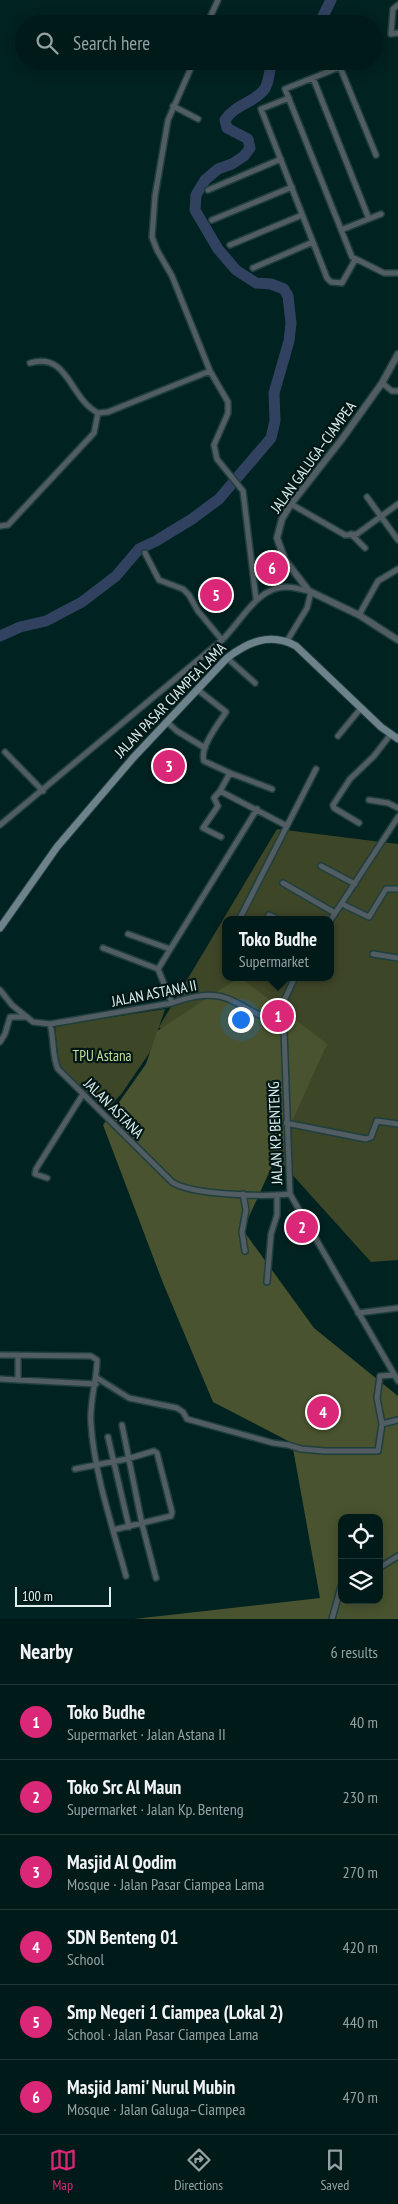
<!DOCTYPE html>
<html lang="en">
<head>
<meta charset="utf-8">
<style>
  :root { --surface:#001a19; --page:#0a2322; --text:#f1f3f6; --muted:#95a1a2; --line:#223838; --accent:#db2777 }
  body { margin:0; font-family:"PT Sans Narrow",sans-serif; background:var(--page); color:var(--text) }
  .controls { position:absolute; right:15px; bottom:15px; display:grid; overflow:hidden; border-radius:10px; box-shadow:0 2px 12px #0003 }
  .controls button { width:45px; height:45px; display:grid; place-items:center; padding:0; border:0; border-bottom:1px solid var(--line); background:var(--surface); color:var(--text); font:25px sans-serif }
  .scale { position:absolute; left:15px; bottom:12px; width:96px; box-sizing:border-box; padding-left:5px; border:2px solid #def0ef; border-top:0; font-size:14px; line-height:18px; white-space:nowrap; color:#def0ef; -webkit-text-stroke:4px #011716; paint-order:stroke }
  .you { position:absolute; left:240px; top:1019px; width:18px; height:18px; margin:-12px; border:4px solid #fff; border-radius:50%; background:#1a73e8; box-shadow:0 0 0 8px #1a73e833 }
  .badge { display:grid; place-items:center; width:32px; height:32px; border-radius:50%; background:var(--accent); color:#fff; font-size:16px; font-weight:700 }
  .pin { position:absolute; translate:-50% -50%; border:2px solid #fff; box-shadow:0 1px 5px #0006 }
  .popup { position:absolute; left:222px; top:916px; width:112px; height:65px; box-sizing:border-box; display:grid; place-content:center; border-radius:10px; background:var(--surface); filter:drop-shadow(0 1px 4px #0005); font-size:16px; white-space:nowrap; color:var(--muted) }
  .popup b { font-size:19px; color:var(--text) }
  .popup::after { content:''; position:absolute; left:50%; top:100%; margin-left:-10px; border:10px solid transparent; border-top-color:var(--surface) }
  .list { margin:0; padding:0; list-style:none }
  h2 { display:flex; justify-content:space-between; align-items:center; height:65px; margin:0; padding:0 20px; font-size:21px }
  h2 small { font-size:16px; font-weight:400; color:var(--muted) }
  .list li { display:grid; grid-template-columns:32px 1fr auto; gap:15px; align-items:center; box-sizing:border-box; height:75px; padding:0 20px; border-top:1px solid var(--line) }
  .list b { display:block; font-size:19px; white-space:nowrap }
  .list p { margin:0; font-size:16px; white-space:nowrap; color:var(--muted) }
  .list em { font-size:16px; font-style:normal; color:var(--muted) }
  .icon { flex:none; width:28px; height:28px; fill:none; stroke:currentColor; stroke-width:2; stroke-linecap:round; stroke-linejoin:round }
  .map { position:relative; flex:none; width:398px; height:1619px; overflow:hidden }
  .search { position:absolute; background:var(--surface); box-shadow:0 2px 12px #0003; left:15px; right:15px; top:15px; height:55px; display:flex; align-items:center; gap:12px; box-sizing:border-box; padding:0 18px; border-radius:28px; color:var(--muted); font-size:19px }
  .sheet { height:515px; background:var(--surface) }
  nav { display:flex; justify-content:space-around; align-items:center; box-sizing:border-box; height:70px; border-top:1px solid var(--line); background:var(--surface); font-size:14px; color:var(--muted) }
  nav a { display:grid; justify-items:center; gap:2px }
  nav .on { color:var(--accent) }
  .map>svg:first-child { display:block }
  .green { fill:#3e4628; fill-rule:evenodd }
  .forest { fill:#49532f; fill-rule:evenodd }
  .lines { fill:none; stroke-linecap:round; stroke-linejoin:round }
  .river { stroke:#314261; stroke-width:11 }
  .minor-casing { stroke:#1f3f3e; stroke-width:8 }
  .tertiary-casing { stroke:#1f3f3e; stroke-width:9 }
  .secondary-casing { stroke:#1f3f3e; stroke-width:9 }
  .minor { stroke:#515d62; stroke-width:5 }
  .tertiary { stroke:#515d62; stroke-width:6 }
  .secondary { stroke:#6e828b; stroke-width:7 }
  .labels { text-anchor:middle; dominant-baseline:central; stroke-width:4.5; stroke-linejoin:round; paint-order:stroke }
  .street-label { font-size:15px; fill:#def0ef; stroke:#011716 }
  .park-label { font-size:15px; fill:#c8db9b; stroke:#011716 }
</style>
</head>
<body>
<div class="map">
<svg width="398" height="1619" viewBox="0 0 398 1619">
  <rect width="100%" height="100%" fill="#002221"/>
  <path class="green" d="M 277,829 L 398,844 L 398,1260 L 371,1262 L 159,1027 L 150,1052 L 122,1093 L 107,1110 L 73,1081 L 59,1066 L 55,1026 L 165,1009 L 159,1027 ZM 226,920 L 330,920 L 330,977 L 226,977 Z"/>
  <path class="forest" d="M 240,977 L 327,1044 L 243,1230 L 314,1328 L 398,1396 L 398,1619 L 134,1619 L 320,1598 L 292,1443 L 213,1402 L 163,1283 L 103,1125 L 146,1064 L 157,1031 ZM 342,1518 L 379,1518 L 379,1600 L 342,1600 Z"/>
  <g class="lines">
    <path class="river" d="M 319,24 L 331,0
      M 0,636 L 20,627 L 46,621 L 82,602 L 116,576 L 139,549 L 156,541 L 192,519 L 219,499 L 271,438 L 275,421 L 274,393 L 289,341 L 291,323 L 288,296 L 284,289 L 271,284 L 256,283 L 236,270 L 218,249 L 195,210 L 196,195 L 205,180 L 218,169 L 232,164 L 244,156 L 250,148 L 248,139 L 227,128 L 225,120 C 237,103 250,105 263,91 C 270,84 268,70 273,61"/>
    <g class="minor-casing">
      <path id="minor" d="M 398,5 L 393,9 L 391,34 L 398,33
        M 207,24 L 218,0
        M 194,61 L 168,120 L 155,196 L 152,237 L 157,250 L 172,276 L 210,371 L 228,402 L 228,413 L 214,445 L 217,459 L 243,491 L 256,599
        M 313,78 L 369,219
        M 289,98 L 261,109 L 327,278 L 331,282 L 342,283 L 355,260
        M 173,106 L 198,119
        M 376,155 L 340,67 L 285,89 L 352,257 L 384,273 L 398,273
        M 208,190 L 281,159
        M 212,220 L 292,187
        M 341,230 L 381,214
        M 230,245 L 302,215
        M 253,268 L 313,242
        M 30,363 C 69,352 69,398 98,413 L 108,412 L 210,371
        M 382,383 L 392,391 L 398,391
        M 367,497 L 398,540
        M 291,504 L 345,535 L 357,534 L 398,504
        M 0,526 L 8,525 L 94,433 L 98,413
        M 351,534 L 365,548
        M 145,553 L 159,580 L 183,589 L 189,595 L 198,611 L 222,640
        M 359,615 L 378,581 L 398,569
        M 287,641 L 307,608 L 311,592
        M 227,658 L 255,683
        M 198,690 L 226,712 C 219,723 199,748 204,761 L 230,773 L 272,789
        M 167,722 L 177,731 L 205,748
        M 338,736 L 361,708
        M 5,752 L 43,791
        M 220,791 L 287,826
        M 369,800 L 388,803 L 398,808
        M 359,823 L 334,808 L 333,805 L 350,779 L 374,756 L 391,734
        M 0,825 L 222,640 C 241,622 257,587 286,587 C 294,587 302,590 309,591
        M 221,837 L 203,828 L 218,806 L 214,798 L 220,791 L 230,773
        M 321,866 L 355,884
        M 283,883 L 335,913
        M 342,904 L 369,917 L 386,889 L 398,889
        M 269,915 L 279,920
        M 239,920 L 316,769
        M 330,921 L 398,817
        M 128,934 L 170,949
        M 103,948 L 158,969 L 172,1003
        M 373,954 L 398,958
        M 158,969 L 257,809
        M 295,977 L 283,1003 L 290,1194 L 398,1381
        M 0,990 L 12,1005 L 33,1022 L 50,1024 L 172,1003 C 192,996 213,991 233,1001 C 244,1006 253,1013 265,1017 L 268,1016 L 283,1003
        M 50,1024 C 54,1037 52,1058 58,1069 L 172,1182 C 191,1195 265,1197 290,1194
        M 0,1042 L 5,1034 L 10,1017 L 27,1017
        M 286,1123 L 366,1139 L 371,1137 L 377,1121 L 398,1124
        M 47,1178 L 35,1174 L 36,1169 L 83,1094
        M 243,1194 L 246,1210 L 242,1232 L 245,1251
        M 267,1282 L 271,1234 L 277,1215 L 277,1195
        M 358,1313 L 398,1308
        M 0,1355 L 91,1356 L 97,1360 C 97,1381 89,1402 91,1424 C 94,1472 113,1529 126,1576
        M 18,1355 L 18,1379
        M 97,1378 L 129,1398 L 177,1408 L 183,1412 L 187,1419 L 273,1443 L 288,1445 L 301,1449 L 325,1451 L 378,1451 L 382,1424 L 377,1398 L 380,1376 L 394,1375
        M 0,1379 L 96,1384
        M 382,1424 L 398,1420
        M 122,1425 L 142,1524 L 156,1578
        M 108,1437 L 129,1527
        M 75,1469 L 127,1459 L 154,1451 L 157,1453 L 172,1512 L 171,1516 L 113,1530
        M 379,1568 L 398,1556
        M 332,1619 L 342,1583"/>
    </g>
    <g class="tertiary-casing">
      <path id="tertiary" d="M 398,354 L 382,383 L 342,439 L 291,504 L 282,519 L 277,538 L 285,560 L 309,591 L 359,615 L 398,640"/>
    </g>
    <g class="secondary-casing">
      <path id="secondary" d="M 0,928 L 57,847 L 133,758 L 227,658 C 248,642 270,632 296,646 L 381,727 L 398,739"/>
    </g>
    <use href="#minor" class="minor"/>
    <use href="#tertiary" class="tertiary"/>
    <use href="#secondary" class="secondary"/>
  </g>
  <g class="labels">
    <g class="street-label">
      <text transform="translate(313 457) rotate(-54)">JALAN GALUGA–CIAMPEA</text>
      <text transform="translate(170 700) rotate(-46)">JALAN PASAR CIAMPEA LAMA</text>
      <text transform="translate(154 993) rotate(-11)">JALAN ASTANA II</text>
      <text transform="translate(114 1108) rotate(45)">JALAN ASTANA</text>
      <text transform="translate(275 1133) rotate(-92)">JALAN KP. BENTENG</text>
    </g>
    <g class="park-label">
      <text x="102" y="1055">TPU Astana</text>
    </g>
  </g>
</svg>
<div class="controls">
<button><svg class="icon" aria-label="locate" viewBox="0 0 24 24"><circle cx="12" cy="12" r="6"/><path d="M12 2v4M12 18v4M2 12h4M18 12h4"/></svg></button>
<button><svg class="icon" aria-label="layers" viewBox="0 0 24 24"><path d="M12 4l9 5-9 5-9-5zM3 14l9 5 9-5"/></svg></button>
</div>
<div class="scale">100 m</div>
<div class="you"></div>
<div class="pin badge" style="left:278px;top:1016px">1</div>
<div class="popup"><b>Toko Budhe</b>Supermarket</div>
<div class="pin badge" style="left:302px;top:1227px">2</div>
<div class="pin badge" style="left:169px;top:766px">3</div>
<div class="pin badge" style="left:323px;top:1412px">4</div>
<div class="pin badge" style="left:216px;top:595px">5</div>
<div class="pin badge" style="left:272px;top:568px">6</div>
<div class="search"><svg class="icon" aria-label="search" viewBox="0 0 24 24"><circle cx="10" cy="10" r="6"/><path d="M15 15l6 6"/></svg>Search here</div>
</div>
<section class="sheet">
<h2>Nearby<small>6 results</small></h2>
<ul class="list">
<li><span class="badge">1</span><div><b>Toko Budhe</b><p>Supermarket · Jalan Astana II</p></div><em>40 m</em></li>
<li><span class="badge">2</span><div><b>Toko Src Al Maun</b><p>Supermarket · Jalan Kp. Benteng</p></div><em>230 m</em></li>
<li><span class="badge">3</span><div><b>Masjid Al Qodim</b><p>Mosque · Jalan Pasar Ciampea Lama</p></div><em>270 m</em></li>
<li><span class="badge">4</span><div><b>SDN Benteng 01</b><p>School</p></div><em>420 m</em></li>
<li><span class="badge">5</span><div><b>Smp Negeri 1 Ciampea (Lokal 2)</b><p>School · Jalan Pasar Ciampea Lama</p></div><em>440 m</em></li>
<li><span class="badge">6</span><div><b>Masjid Jami' Nurul Mubin</b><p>Mosque · Jalan Galuga–Ciampea</p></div><em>470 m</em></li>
</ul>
</section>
<nav>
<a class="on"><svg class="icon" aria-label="map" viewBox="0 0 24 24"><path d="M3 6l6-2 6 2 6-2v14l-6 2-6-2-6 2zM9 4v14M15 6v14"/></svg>Map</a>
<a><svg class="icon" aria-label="directions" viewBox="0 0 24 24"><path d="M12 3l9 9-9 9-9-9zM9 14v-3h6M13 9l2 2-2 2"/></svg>Directions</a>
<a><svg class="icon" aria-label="saved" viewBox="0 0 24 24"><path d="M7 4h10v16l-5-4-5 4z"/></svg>Saved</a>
</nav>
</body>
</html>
